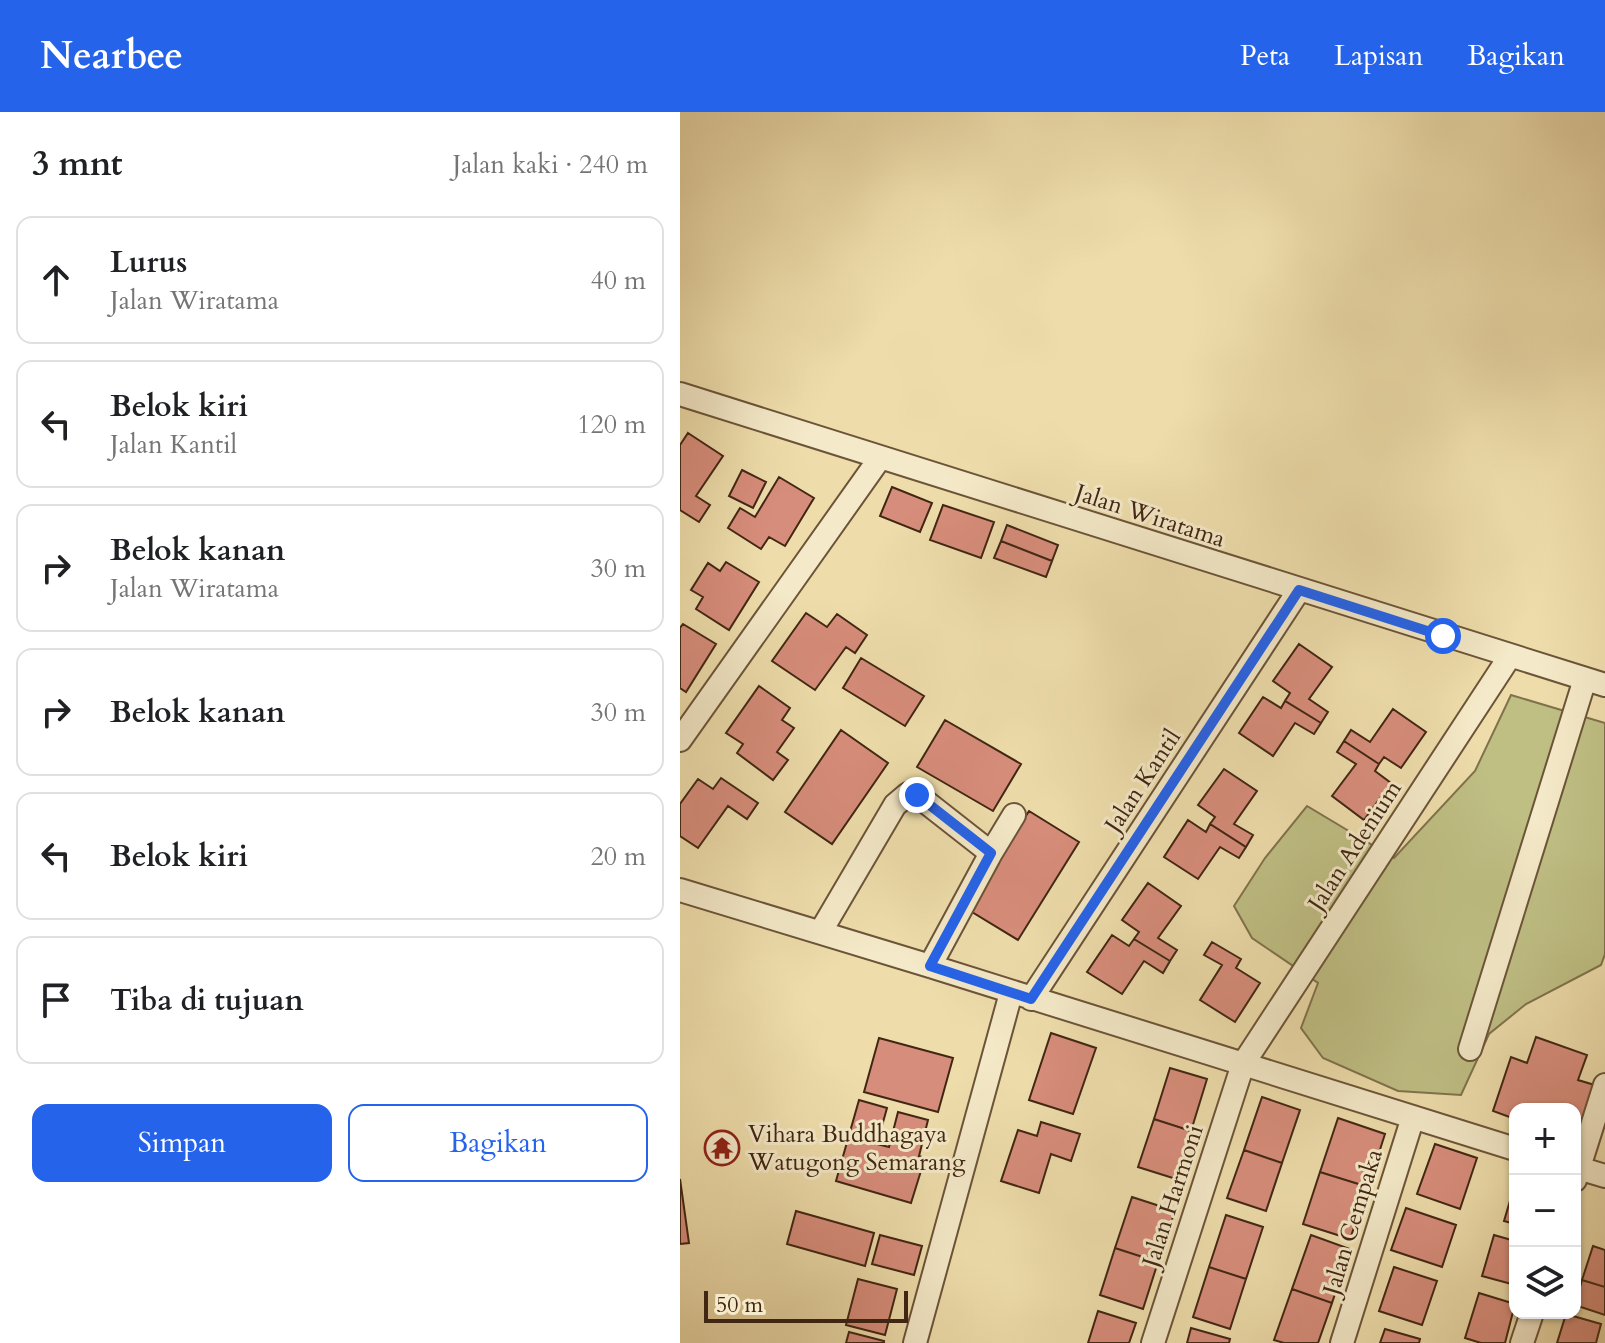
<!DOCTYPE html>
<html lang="id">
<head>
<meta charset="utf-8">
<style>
  :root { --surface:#fff; --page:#f2f2f2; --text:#202124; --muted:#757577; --line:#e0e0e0; --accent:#2563eb }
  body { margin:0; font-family:Cardo,serif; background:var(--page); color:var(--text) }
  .controls { position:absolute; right:24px; bottom:24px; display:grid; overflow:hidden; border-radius:16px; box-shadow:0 2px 6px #0004 }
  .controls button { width:72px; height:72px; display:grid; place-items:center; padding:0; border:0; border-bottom:2px solid var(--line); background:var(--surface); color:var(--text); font:40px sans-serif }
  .scale { position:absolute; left:24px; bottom:20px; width:204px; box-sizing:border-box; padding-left:8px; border:4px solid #412613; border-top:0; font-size:22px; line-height:28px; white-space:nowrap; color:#412613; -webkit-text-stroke:6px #f4e9c8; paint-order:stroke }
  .stop { position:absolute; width:24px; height:24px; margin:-18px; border:6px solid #2563eb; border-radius:50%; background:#fff }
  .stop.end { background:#2563eb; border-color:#fff; box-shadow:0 2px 8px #0008 }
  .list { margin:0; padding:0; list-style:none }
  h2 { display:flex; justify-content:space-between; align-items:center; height:104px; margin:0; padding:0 32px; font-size:34px }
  h2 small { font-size:26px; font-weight:400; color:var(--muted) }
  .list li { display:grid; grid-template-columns:52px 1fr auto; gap:24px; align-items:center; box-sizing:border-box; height:128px; margin:0 16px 16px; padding:0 16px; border:2px solid var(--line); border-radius:16px }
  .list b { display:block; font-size:30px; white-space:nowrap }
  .list p { margin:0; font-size:26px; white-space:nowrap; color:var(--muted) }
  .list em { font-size:26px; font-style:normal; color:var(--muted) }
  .actions { display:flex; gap:16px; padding:24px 32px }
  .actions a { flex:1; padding:18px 0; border:2px solid var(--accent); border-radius:16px; text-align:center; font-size:28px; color:var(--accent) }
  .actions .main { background:var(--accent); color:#fff }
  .icon { flex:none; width:44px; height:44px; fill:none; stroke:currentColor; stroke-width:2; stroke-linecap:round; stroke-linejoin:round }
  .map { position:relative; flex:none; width:925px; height:1231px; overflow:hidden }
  header { display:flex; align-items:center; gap:48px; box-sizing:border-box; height:112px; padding:0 40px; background:var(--accent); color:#fff }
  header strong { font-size:38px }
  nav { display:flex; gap:44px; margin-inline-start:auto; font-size:28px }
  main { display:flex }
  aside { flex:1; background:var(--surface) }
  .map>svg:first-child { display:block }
  .green { fill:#bfbf84; stroke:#80724c; stroke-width:2 }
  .building { fill:#d78d7b; stroke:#412613; stroke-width:2 }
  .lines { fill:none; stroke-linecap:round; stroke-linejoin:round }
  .street-casing { stroke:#6c5439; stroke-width:26 }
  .street { stroke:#f4e9c8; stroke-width:22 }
  .route { stroke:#2563eb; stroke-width:10 }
  .labels { text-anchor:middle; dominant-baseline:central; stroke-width:6; stroke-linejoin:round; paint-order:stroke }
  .street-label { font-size:24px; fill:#412613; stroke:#f4e9c8 }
  .poi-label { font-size:24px; fill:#412613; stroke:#f4e9c8; text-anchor:start }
</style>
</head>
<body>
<header>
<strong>Nearbee</strong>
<nav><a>Peta</a><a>Lapisan</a><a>Bagikan</a></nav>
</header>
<main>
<aside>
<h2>3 mnt<small>Jalan kaki · 240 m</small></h2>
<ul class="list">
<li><svg class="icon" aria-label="ahead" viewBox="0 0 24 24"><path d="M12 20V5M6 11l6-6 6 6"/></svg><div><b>Lurus</b><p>Jalan Wiratama</p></div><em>40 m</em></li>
<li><svg class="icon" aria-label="left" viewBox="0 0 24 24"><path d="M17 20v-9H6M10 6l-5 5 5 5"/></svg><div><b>Belok kiri</b><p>Jalan Kantil</p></div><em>120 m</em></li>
<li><svg class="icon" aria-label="right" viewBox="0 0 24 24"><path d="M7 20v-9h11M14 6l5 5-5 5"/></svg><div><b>Belok kanan</b><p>Jalan Wiratama</p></div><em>30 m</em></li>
<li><svg class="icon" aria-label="right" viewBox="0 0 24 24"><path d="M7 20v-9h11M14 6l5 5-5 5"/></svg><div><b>Belok kanan</b></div><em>30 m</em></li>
<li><svg class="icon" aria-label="left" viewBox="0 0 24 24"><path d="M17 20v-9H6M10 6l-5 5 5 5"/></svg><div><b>Belok kiri</b></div><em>20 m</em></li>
<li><svg class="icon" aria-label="arrive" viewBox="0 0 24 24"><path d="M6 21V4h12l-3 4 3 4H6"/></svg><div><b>Tiba di tujuan</b></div></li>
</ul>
<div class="actions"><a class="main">Simpan</a><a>Bagikan</a></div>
</aside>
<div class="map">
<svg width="925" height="1231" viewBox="0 0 925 1231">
  <rect width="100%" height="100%" fill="#eeddab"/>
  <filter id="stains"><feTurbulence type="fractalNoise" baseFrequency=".0025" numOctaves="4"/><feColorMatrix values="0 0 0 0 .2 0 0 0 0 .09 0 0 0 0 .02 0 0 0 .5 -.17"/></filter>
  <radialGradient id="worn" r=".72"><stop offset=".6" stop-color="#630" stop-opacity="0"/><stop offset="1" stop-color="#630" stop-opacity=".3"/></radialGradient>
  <path class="green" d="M 831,583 L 925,611 L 925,842 L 921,853 L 846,892 L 809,922 L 781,983 L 718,979 L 643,946 L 621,916 L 638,871 L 572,826 L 554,794 L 585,746 L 627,694 L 714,746 L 795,659 Z"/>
  <path class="building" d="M 8,321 L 43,344 L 16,384 L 30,393 L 19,410 L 0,398 L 0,333 Z
    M 62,358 L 86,370 L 73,396 L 49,384 Z
    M 99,365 L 134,386 L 105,434 L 89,425 L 81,437 L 48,416 L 60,396 L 75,405 Z
    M 212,375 L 252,391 L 240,420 L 200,404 Z
    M 263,393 L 314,410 L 301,446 L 250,428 Z
    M 327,413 L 378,433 L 372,449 L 321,429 Z
    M 321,429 L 372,449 L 366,465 L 314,446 Z
    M 46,450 L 79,470 L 49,518 L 16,497 L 23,485 L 11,478 L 28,451 L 40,459 Z
    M 126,501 L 147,515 L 157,502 L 187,523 L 175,541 L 166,535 L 135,578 L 92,549 Z
    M 3,512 L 36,532 L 6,580 L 0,576 L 0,516 Z
    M 619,532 L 652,555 L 629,587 L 648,600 L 641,611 L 605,589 L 610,581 L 593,569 Z
    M 181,546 L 244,584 L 225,614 L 163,576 Z
    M 79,574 L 110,596 L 102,608 L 114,616 L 97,640 L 108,648 L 93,668 L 57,641 L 63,632 L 46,621 Z
    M 583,585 L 601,596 L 605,589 L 641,611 L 634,622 L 615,611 L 593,644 L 559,621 Z
    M 713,597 L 746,620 L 721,656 L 704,645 L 699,652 L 664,629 L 671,618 L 690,630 Z
    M 265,608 L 341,652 L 313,699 L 237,655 Z
    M 161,618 L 208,651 L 152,732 L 105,700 Z
    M 664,629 L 699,652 L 695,659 L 711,671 L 684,708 L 652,684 L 676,652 L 657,640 Z
    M 544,657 L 577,679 L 554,712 L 573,723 L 566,735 L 530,712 L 535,705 L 518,693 Z
    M 41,666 L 78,691 L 67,707 L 48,694 L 18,736 L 0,724 L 0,692 L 18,667 L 33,677 Z
    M 349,699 L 399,730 L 338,828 L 287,797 Z
    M 508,708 L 526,720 L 530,712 L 566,735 L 559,746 L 540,735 L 518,767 L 484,745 Z
    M 468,771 L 501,794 L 478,826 L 497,838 L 490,849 L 454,827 L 459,820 L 442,808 Z
    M 432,823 L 449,834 L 454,827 L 490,849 L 483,861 L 464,849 L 442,882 L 407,860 Z
    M 532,830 L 561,847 L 556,856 L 580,871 L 555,910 L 520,888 L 542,853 L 524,843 Z
    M 371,921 L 416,936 L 393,1002 L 349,988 Z
    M 856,925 L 907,943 L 898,968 L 918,974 L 900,1028 L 895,1027 L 895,997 L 835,997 L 835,1007 L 813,999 L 831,945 L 847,951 Z
    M 199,926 L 273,946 L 258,1000 L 184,980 Z
    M 490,956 L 527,967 L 511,1019 L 474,1007 Z
    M 582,985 L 620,998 L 602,1051 L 564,1038 Z
    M 179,988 L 207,996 L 197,1032 L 209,1035 L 218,1000 L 248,1008 L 239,1044 L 245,1046 L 231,1091 L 156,1069 Z
    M 658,1006 L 705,1022 L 688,1075 L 640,1060 Z
    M 474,1007 L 511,1019 L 496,1067 L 458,1055 Z
    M 361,1010 L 400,1022 L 391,1049 L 371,1042 L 359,1081 L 321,1069 L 338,1018 L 357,1024 Z
    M 755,1032 L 797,1046 L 780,1097 L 737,1082 Z
    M 564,1038 L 602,1051 L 586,1099 L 547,1086 Z
    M 640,1060 L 688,1075 L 670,1127 L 623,1112 Z
    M 0,1067 L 9,1131 L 0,1132 Z
    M 835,1072 L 835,1112 L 824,1109 Z
    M 452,1085 L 495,1099 L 478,1150 L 435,1136 Z
    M 726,1096 L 776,1113 L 762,1155 L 711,1138 Z
    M 116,1099 L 194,1121 L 185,1154 L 107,1132 Z
    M 546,1103 L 583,1115 L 566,1167 L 529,1155 Z
    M 200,1123 L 242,1134 L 234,1163 L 192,1152 Z
    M 631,1123 L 670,1137 L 652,1191 L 612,1177 Z
    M 814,1123 L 835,1129 L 835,1173 L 802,1164 Z
    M 913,1134 L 925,1138 L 925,1175 L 902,1168 Z
    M 435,1136 L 478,1150 L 463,1197 L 420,1183 Z
    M 529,1155 L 566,1167 L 550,1217 L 513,1205 Z
    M 714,1155 L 757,1169 L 742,1213 L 699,1199 Z
    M 178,1167 L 217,1177 L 205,1223 L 166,1213 Z
    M 902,1168 L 925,1175 L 925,1203 L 895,1193 Z
    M 612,1177 L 652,1191 L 638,1231 L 604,1231 L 594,1228 Z
    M 799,1181 L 835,1192 L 825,1231 L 801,1231 L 785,1226 Z
    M 418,1199 L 456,1211 L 449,1231 L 408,1231 Z
    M 886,1202 L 921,1212 L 916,1231 L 877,1231 Z
    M 511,1216 L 550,1227 L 549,1231 L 507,1231 Z
    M 705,1217 L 740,1227 L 739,1231 L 700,1231 Z
    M 169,1220 L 204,1229 L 204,1231 L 166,1231 Z"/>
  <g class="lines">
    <g class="street-casing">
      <path id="street" d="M 0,282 L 925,573
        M 0,628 L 200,346
        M 311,741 L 334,703
        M 0,778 L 250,854 L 835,1037
        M 141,819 L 215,693 L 228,682 L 237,683 L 311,741 L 250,854
        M 351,887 L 619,478
        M 790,937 L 905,567
        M 895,1055 L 925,1064
        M 895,1068 L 925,973
        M 235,1231 L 331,881
        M 473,1231 L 563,952 L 830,544
        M 662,1231 L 733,1005
        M 842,1231 L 852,1201"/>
    </g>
    <use href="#street" class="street"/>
  </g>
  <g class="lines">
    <path class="route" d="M 237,683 L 311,741 L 250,854 L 351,887 L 619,478 L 763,524"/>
  </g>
  <defs>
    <g id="temple-ring" transform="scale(1.8)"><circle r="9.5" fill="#f4e9c8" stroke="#8f2418" stroke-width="1.5"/><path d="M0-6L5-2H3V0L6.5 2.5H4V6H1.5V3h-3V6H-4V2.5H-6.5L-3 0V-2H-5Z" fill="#8f2418"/></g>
  </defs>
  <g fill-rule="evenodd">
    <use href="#temple-ring" x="42" y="1036"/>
  </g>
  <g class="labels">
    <g class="street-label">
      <text transform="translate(470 404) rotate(18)">Jalan Wiratama</text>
      <text transform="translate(463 669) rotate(-57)">Jalan Kantil</text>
      <text transform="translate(675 734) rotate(-57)">Jalan Adenium</text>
      <text transform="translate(493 1084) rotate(-72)">Jalan Harmoni</text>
      <text transform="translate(673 1110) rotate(-73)">Jalan Cempaka</text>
    </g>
    <g class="poi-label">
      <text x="68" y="1022">Vihara Buddhagaya<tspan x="68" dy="28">Watugong Semarang</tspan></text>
    </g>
  </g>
  <rect width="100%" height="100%" filter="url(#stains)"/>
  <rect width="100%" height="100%" fill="url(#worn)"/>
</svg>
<div class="controls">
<button>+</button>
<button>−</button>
<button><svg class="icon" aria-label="layers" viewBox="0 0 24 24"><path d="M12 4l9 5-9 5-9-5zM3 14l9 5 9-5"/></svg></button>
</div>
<div class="scale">50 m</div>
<div class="stop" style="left:763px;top:524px"></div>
<div class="stop end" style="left:237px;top:683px"></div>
</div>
</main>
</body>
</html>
